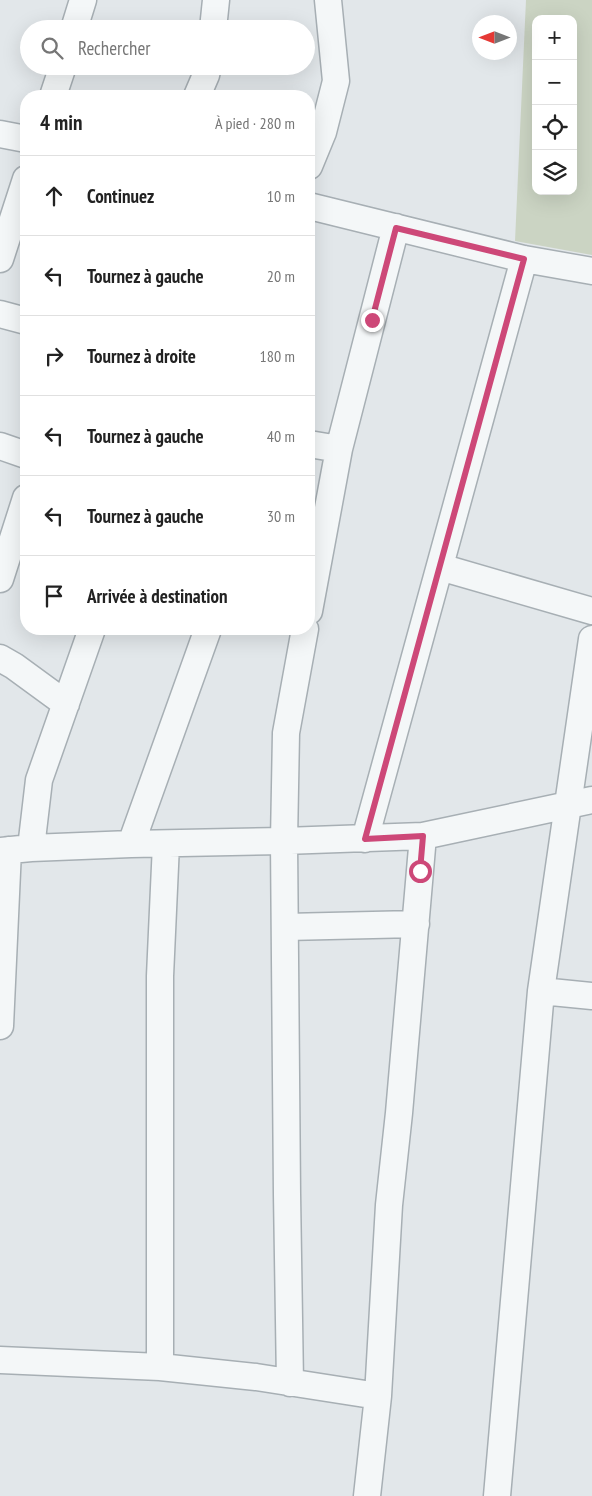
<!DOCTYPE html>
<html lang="fr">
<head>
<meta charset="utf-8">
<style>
  :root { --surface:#fff; --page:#f6f6f6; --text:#222; --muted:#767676; --line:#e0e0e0 }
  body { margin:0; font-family:"PT Sans Narrow",sans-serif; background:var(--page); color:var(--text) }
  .controls { position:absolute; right:15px; top:15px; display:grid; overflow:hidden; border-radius:10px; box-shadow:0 5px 20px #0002 }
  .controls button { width:45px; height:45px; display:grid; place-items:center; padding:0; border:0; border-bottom:1px solid var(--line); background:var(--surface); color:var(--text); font:25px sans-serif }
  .compass { position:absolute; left:472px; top:15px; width:45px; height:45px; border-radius:50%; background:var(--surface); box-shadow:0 5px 20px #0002; rotate:270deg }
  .stop { position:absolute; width:15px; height:15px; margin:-11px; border:4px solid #cd4878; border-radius:50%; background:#fff }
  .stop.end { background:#cd4878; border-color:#fff; box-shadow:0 1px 5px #0008 }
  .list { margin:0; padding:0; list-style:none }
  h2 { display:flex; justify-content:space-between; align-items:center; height:65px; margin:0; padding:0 20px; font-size:21px }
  h2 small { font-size:16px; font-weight:400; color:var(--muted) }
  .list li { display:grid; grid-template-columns:32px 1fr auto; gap:15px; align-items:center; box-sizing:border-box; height:80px; padding:0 20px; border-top:1px solid var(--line) }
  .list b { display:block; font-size:19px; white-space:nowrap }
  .list em { font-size:16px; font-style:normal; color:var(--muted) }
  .icon { flex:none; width:28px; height:28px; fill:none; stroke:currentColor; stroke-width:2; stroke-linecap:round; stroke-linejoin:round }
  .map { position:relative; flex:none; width:592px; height:1496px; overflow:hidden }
  .search { position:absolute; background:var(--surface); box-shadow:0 5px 20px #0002; left:20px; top:20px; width:295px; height:55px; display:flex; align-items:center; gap:12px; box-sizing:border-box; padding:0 18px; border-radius:28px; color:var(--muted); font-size:19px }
  .panel { position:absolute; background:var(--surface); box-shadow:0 5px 20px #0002; left:20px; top:90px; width:295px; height:545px; border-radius:20px }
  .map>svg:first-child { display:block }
  .green { fill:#cbd4c3; fill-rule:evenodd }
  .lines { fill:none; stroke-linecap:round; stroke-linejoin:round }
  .street-casing { stroke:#a7afb4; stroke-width:29 }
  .street { stroke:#f4f7f8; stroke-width:26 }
  .route { stroke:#cd4878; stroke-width:6 }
</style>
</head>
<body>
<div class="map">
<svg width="592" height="1496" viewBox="0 0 592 1496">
  <rect width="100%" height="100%" fill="#e2e7ea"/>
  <path class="green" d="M 526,0 L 592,0 L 592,255 L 515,241 ZM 536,19 L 573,19 L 573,191 L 536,191 Z"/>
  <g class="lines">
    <g class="street-casing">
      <path id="street" d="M 74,29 L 83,0
        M 213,29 L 216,0
        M 53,96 L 63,66
        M 197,96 L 206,75 L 208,66
        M 0,134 L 26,139
        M 309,166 L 323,132 L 336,81 L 328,0
        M 309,206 L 524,259 L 592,271
        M 0,259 L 26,179
        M 0,314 L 26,321
        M 309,444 L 339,449
        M 0,446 L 26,455
        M 440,567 L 592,611
        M 0,579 L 26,498
        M 309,611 L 339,449 L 396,227
        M 0,658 L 14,666 L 66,704
        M 365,839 L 524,259
        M 131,844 L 208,629
        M 31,848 L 39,780 L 92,629
        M 0,851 L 31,848 L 131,844 L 284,841 L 423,836 L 592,800
        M 286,927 L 416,924
        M 541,991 L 592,996
        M 0,1026 L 8,850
        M 0,1360 L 160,1367 L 256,1377 L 378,1396
        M 160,1367 L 160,976 L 166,844
        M 290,1383 L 287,1194 L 284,841 L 286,733 L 305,629
        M 367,1496 L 378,1396 L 389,1205 L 399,1113 L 423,836
        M 497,1496 L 541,991 L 592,639"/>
    </g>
    <use href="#street" class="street"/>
  </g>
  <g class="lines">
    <path class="route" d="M 372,320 L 396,228 L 524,259 L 365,839 L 423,836 L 420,871"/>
  </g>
</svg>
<div class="controls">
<button>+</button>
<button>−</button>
<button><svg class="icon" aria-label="locate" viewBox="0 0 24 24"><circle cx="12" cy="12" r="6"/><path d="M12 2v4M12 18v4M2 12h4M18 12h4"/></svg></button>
<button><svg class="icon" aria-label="layers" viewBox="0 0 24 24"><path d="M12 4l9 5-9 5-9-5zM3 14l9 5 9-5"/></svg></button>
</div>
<svg class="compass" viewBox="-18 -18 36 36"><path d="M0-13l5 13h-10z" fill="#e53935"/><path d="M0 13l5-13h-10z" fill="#767676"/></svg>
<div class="stop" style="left:420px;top:871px"></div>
<div class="stop end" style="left:372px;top:320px"></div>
<div class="search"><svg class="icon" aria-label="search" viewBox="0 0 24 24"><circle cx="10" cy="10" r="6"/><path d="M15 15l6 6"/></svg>Rechercher</div>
<section class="panel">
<h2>4 min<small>À pied · 280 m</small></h2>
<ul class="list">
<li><svg class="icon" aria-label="ahead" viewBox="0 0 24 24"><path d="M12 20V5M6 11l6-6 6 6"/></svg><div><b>Continuez</b></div><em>10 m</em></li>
<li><svg class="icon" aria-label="left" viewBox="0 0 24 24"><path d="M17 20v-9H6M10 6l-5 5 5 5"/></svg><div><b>Tournez à gauche</b></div><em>20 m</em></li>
<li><svg class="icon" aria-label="right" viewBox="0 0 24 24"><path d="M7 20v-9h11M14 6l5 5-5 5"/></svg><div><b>Tournez à droite</b></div><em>180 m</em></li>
<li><svg class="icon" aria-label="left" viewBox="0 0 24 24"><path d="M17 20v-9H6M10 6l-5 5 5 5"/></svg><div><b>Tournez à gauche</b></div><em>40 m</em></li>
<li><svg class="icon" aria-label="left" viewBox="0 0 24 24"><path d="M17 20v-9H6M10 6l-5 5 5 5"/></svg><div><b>Tournez à gauche</b></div><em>30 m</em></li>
<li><svg class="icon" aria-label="arrive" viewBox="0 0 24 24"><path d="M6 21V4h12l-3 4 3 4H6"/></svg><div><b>Arrivée à destination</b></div></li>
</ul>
</section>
</div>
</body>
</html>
